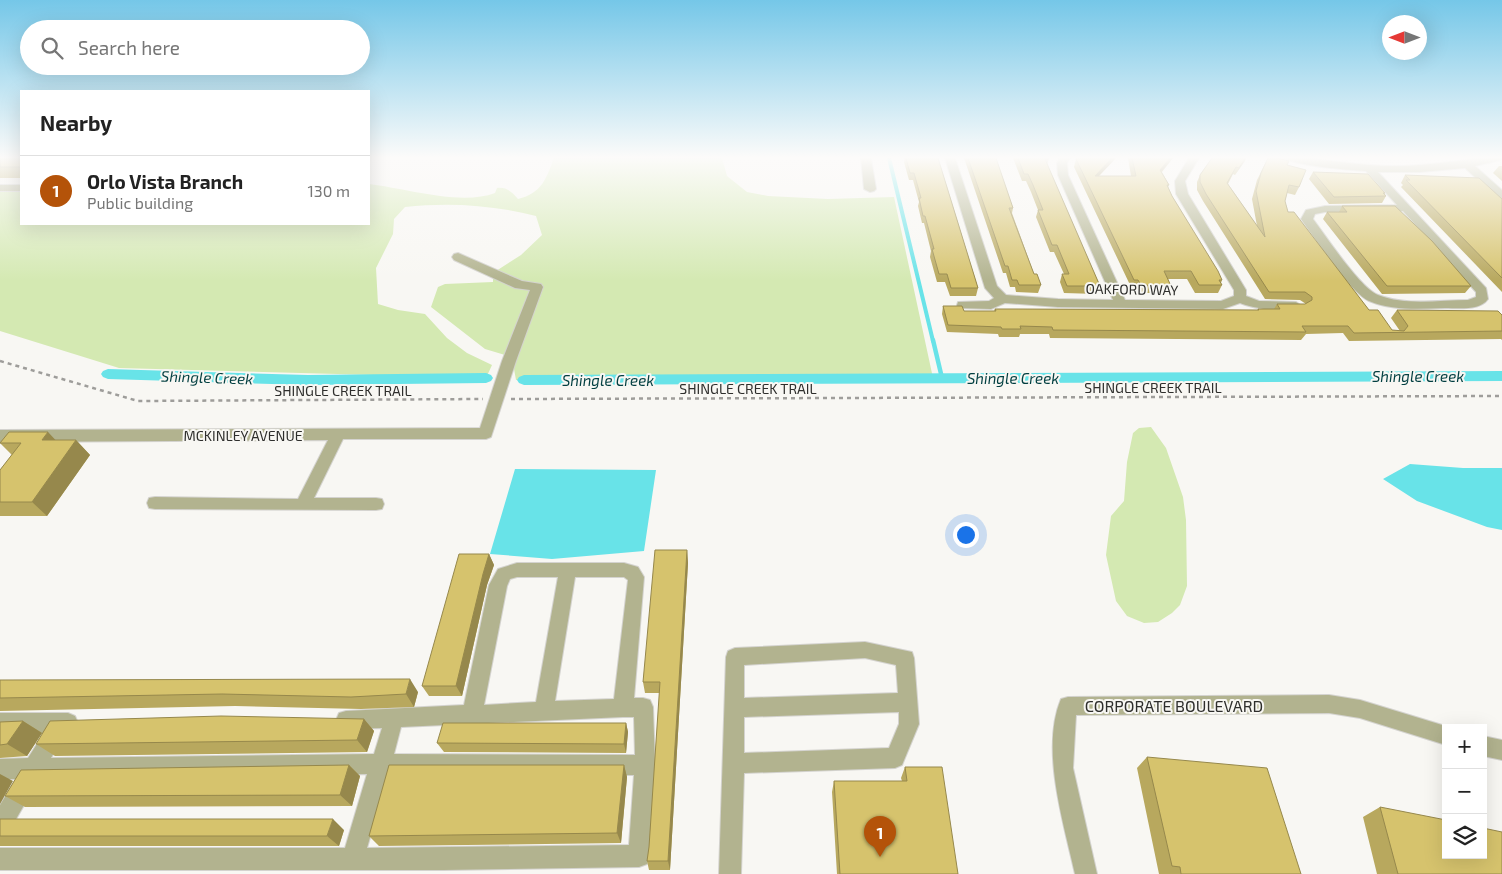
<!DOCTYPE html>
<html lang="en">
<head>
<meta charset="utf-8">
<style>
  :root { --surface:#fff; --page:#f2f2f2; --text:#222; --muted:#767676; --line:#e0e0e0; --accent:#b45309 }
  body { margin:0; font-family:"Exo 2",sans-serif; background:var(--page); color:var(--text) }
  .controls { position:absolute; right:15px; bottom:15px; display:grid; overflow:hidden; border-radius:0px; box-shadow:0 5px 20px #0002 }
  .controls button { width:45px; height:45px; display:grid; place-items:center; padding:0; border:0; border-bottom:1px solid var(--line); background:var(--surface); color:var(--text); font:25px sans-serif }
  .compass { position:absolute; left:1382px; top:15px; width:45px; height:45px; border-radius:50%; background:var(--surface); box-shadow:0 5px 20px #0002; rotate:270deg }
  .you { position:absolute; left:965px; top:534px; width:18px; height:18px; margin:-12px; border:4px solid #fff; border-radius:50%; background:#1a73e8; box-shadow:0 0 0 8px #1a73e833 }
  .badge { display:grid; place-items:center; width:32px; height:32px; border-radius:50%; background:var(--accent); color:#fff; font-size:16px; font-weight:700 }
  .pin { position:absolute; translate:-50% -41px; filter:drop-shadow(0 1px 2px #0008) }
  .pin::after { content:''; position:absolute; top:26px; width:18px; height:15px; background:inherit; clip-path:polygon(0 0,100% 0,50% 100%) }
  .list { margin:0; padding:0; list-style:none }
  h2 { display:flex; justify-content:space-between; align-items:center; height:65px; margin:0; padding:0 20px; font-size:21px }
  h2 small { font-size:16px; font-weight:400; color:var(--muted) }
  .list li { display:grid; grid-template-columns:32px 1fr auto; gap:15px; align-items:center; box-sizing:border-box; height:70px; padding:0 20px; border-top:1px solid var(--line) }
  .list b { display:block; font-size:19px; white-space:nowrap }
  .list p { margin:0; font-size:16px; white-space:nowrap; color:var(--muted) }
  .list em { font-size:16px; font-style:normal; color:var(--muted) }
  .icon { flex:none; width:28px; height:28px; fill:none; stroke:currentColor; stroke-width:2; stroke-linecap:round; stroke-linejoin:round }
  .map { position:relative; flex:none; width:1502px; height:874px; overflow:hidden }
  .search { position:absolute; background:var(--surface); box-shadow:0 5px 20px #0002; left:20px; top:20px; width:350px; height:55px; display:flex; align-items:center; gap:12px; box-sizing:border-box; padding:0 18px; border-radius:28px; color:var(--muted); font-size:19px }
  .panel { position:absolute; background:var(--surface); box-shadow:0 5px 20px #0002; left:20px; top:90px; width:350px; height:135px; border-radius:0px }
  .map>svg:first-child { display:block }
  .green { fill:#d4e9b2 }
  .water { fill:#68e3e8 }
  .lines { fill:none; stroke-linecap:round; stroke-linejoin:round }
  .stream-far1 { stroke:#68e3e8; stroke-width:4 }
  .stream { stroke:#68e3e8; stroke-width:4.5 }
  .canal { fill:#68e3e8; fill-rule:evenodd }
  .minor-casing { stroke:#d4d3cf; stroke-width:2 }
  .path { stroke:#9e9d9a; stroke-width:2.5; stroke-dasharray:4 4; stroke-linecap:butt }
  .minor { fill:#b2b38f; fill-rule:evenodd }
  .wall { fill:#b8a85e }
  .shaded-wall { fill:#96884c }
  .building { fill:#d6c36d; stroke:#96884c }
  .labels { text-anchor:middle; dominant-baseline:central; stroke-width:4; stroke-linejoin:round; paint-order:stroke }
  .street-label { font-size:14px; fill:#2e2e2c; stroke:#f8f7f3 }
  .water-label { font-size:15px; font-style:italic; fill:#023f41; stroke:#f8f7f3 }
  .near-street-label { font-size:16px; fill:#2e2e2c; stroke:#f8f7f3 }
</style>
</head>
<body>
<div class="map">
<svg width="1502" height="874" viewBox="0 0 1502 874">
  <rect width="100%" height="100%" fill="#f8f7f3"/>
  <path class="green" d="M 554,158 L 722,158 L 727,176 L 747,192 L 768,196 L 828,199 L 894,197 L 933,378 L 516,380 L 514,369 L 505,355 L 485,349 L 431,307 L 438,287 L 445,284 L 493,282 L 493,273 L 521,255 L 542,235 L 536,216 C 493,205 449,202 405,207 L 394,219 L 393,234 L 376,268 L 378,304 L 398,310 L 425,314 L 447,338 L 467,353 L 492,365 L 486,378 L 119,368 L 0,331 L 0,191 L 21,191 L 21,224 L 369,224 L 369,184 C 404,188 461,206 495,193 L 497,188 C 507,187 512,192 518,199 C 542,193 546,179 554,158 Z
    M 1151,427 L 1166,448 L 1183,497 L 1186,520 L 1187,586 L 1180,605 L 1172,613 L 1158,622 L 1144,623 L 1127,616 L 1116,601 L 1106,555 L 1111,516 L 1124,501 L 1127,462 L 1133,433 L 1139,428 Z"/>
  <path class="water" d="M 1410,464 L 1463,468 L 1502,468 L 1502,530 L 1487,527 L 1417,501 L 1383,479 Z
    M 515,469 L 656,470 L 644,551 L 552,559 L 490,554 Z"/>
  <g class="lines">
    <path class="stream-far1" d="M 889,158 L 933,341"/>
    <path class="stream" d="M 933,340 L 942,378"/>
    <path class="canal" d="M 108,369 L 308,375 L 486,373 L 491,375 L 493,378 L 491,381 L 486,383 L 308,385 L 108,379 L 103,377 L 101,374 L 103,371 Z
      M 1502,371 L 1502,381 L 524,385 L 519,383 L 517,380 L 519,377 L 524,375 Z"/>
    <g class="minor-casing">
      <path id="minor" d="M 861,158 L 871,158 L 876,189 L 874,191 L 870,192 L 864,189 Z
        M 945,158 L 955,158 L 997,286 L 1006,295 L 1058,299 L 1113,300 L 1058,175 L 1057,163 L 1060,158 L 1070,158 L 1067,163 L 1068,175 L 1125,300 L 1221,301 L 1234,296 L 1234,290 L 1176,194 L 1175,181 L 1189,158 L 1199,158 L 1185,181 L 1188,194 L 1246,290 L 1246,296 L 1259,301 L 1296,302 L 1302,306 C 1294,316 1252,308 1240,303 L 1223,309 L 1058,307 L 1005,303 L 991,309 L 958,308 L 957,305 L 958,302 L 989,301 L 994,298 L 985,288 Z
        M 1285,158 C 1322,158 1358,166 1395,166 C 1431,166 1466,158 1502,158 L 1501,160 L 1475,166 L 1502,190 L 1502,199 L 1498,198 L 1465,168 L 1420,172 L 1378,172 L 1486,288 L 1488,299 C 1480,311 1458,308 1445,308 C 1420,309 1393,311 1369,301 C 1351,293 1314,237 1301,219 L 1306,210 L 1325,206 L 1397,205 L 1366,171 C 1351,170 1295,166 1285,158 ZM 1403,211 L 1476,292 L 1476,297 L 1468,300 C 1439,300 1406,306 1378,295 C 1360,288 1326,236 1313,219 L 1315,214 L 1325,212 Z
        M 0,185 L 21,185 L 21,191 L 0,191 Z
        M 458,253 L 522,281 L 541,284 L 543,287 L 516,361 L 491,437 L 486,439 L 343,439 L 314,498 L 376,498 L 382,499 L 384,504 L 382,509 L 376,510 L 155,509 L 149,508 L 147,503 L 149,498 L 155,497 L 298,499 L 328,440 L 0,442 L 0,430 L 480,428 L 502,361 L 530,290 L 515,288 L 454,260 L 452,257 L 454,254 Z
        M 517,563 L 624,563 L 638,567 L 644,577 L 634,698 L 643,698 L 650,700 L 653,707 L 655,765 L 650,856 L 647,864 L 639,867 L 443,870 L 0,870 L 0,848 L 345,848 L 367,774 L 39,779 L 8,833 L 0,836 L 0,805 L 16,779 L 0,779 L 0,759 L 28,758 L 44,733 L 0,733 L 0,713 L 68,713 L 75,716 L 78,723 L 75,730 L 65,733 L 51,758 L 374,754 L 382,728 L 346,729 L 339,727 L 336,720 L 339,713 L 346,711 L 464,705 L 489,585 L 498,569 ZM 517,577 L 558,577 L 536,702 L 484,705 L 507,586 L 510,579 ZM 575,577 L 624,577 L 628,580 L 614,699 L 555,701 ZM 623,717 L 634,717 L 635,755 L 394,754 L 401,727 ZM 388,774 L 634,775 L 629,845 L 367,848 Z
        M 865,642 L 912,652 L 914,658 L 919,724 L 902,765 L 895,768 L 744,773 L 741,874 L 719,874 L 726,657 L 728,651 L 735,648 ZM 865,658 L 896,665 L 898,693 L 744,698 L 744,665 ZM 899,712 L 899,724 L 889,748 L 744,753 L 744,717 Z
        M 1329,695 L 1360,700 L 1452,728 L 1446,728 L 1446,745 L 1360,718 L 1329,713 L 1076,715 L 1073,768 L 1097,874 L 1075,874 C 1064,824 1040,749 1061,699 L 1068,697 Z
        M 1483,736 L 1502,740 L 1502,760 L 1483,756 Z"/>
    </g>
    <path class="path" d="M 0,361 L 138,401 L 483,399
      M 511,399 L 1502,396"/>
    <use href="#minor" class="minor"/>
  </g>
  <path class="wall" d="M 0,158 L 21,158 L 21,178 L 0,178 Z
    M 905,158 L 938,158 L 978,288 L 976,296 L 950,296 L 945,282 L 937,282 L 930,257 L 931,251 L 924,223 L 922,223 L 918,206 L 919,202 L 913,180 L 909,180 L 904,162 Z
    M 964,158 L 996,158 L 1013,208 L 1012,213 L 1034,274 L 1041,285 L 1038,293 L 1016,292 L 1015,287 L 1010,287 L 1006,273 L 1003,273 Z
    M 1013,158 L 1049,158 L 1047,165 L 1100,286 L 1097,294 L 1064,293 L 1060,282 L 1062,274 L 1064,274 L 1054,252 L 1050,252 L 1036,217 L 1038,210 L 1031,192 L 1026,181 L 1022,181 Z
    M 1077,158 L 1116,158 L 1099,176 L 1131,176 L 1128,158 L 1173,158 L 1162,172 L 1169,185 L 1168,187 L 1172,196 L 1222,280 L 1221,283 L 1222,285 L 1218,293 L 1195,293 L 1187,279 L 1168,279 L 1171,286 L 1167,293 L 1137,293 L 1135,287 L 1131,287 L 1074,167 L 1076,159 Z
    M 1212,158 L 1246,158 L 1235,175 L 1233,174 L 1228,184 L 1257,226 L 1252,199 L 1257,180 L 1268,158 L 1287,165 L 1299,187 L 1295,195 L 1287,193 L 1285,201 L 1288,212 L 1369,310 L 1392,330 L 1400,331 L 1391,318 L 1397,310 L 1502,315 L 1502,340 L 1501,339 L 1349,341 L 1343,333 L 1306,334 L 1301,340 L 1050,338 L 1049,334 L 1020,334 L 1019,337 L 999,337 L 998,334 L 947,332 L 942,314 L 943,306 L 964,311 L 994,311 L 995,309 L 1257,310 L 1258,309 L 1274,309 L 1277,304 L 1306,304 L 1300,300 L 1265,299 L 1203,201 L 1197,190 L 1197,182 L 1200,175 Z
    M 1499,166 L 1502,166 L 1502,181 L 1493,173 Z
    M 1313,172 L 1385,193 L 1385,194 L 1386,196 L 1382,203 L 1329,204 L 1309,179 Z
    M 1405,175 L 1502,199 L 1502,292 L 1401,187 L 1403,185 L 1401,183 Z
    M 1342,206 L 1471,286 L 1465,293 L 1382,294 L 1323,219 L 1327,212 L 1339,212 Z
    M 55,440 L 76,440 L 90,455 L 47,516 L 0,516 L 0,470 L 12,455 L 0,443 Z
    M 687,550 L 688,563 L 670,870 L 649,870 L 647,861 L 649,847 L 660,693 L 645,693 L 643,682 Z
    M 489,554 L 494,565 L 487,585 L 462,696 L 429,696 L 422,686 Z
    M 0,680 L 418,692 L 414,707 L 361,709 L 235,706 L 0,711 Z
    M 364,719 L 374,731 L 367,752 L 55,756 L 36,744 Z
    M 23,721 L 42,733 L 27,756 L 0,758 L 0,722 Z
    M 626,723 L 628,732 L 626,753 L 444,752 L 437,743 Z
    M 1147,757 L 1301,874 L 1159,874 L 1137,768 Z
    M 349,765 L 360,776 L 352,806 L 25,807 L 5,796 Z
    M 624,765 L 627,777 L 621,843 L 379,846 L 369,836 Z
    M 905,767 L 958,874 L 837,874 L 832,792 L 834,781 L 902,781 L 901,778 Z
    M 1380,807 L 1502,874 L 1377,874 L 1363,817 Z
    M 0,819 L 344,830 L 339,846 L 0,846 Z"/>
  <path class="shaded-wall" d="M 1112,158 L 1116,158 L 1092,183 L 1095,176 Z
    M 1170,158 L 1173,158 L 1157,177 L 1160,170 Z
    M 1245,158 L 1246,158 L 1245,161 L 1235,175 Z
    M 48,432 L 62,447 L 42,440 Z
    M 76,440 L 90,455 L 47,516 L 32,502 Z
    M 687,550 L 688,563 L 670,870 L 668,861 Z
    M 489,554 L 494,565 L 487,585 L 462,696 L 456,686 L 483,574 Z
    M 410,679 L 418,692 L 414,707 L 406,694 Z
    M 364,719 L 374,731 L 367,752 L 357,740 Z
    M 23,721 L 42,733 L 27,756 L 7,744 Z
    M 626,723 L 628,732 L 626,753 L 624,744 Z
    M 349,765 L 360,776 L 352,806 L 340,795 Z
    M 624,765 L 627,777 L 621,843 L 617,833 Z
    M 0,774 L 13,781 L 0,804 Z
    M 333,819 L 344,830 L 339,846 L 327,836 Z"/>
  <path class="building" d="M 0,158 L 21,158 L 21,167 L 0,167 Z
    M 906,158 L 938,158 L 978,288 L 951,288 L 947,274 L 939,274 L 932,249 L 934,249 L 925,216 L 923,216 L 919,198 L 921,198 L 914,173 L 910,173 Z
    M 968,158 L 996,158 L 1013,208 L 1009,208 L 1034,274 L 1037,274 L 1041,285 L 1019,285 L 1017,280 L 1012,280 L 1008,266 L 1005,266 Z
    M 1018,158 L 1049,158 L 1049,159 L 1045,159 L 1100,286 L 1067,286 L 1062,274 L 1069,274 L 1057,245 L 1052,245 L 1038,210 L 1043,210 L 1033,185 L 1028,174 L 1024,174 Z
    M 1077,158 L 1112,158 L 1095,176 L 1136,176 L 1132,158 L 1170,158 L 1160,170 L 1169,185 L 1167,185 L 1172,196 L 1218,271 L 1222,280 L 1219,280 L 1222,285 L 1199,285 L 1191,271 L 1164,271 L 1171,286 L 1141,285 L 1138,280 L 1134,280 L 1076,159 Z
    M 1212,158 L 1245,158 L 1239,168 L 1236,167 L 1227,183 L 1265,237 L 1256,191 L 1261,173 L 1268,158 L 1277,158 L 1289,161 L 1287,165 L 1306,170 L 1299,187 L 1289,185 L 1285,201 L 1288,212 L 1294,212 L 1369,310 L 1378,310 L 1392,330 L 1404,331 L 1408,326 L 1397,310 L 1498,311 L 1502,315 L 1502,331 L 1354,333 L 1348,326 L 1302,326 L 1306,332 L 1053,330 L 1052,327 L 1020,326 L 1021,329 L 1002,329 L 1001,327 L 948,325 L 943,306 L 962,306 L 964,311 L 996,311 L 995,309 L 1014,309 L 1259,310 L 1258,309 L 1280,309 L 1277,304 L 1305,304 L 1312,300 L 1312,297 L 1305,292 L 1269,292 L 1206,194 L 1200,182 L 1200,175 Z
    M 1313,172 L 1368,174 L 1385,193 L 1383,193 L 1386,196 L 1334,197 Z
    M 1405,175 L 1479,178 L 1502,199 L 1502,278 L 1406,180 L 1410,180 Z
    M 1342,206 L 1395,206 L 1432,241 L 1471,286 L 1387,286 L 1327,212 L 1347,212 Z
    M 9,432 L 48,432 L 42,440 L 76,440 L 32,502 L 0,502 L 0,470 L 21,443 L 0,443 Z
    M 655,550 L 687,550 L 668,861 L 647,861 L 649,847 L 660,682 L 643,682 Z
    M 459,554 L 489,554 L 483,574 L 456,686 L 422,686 Z
    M 410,679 L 406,694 L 351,697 L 222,694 L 0,698 L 0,680 Z
    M 221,716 L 364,719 L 357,740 L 36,744 L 50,721 Z
    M 23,721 L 7,744 L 0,745 L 0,722 Z
    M 443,723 L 626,723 L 624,744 L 437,743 Z
    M 1147,757 L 1267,768 L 1301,874 L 1181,874 L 1180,867 L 1172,866 Z
    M 349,765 L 340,795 L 5,796 L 21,770 Z
    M 389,765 L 624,765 L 617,833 L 369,836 Z
    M 905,767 L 942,767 L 958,874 L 840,874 L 834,781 L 907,781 Z
    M 1380,807 L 1446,820 L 1446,855 L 1483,855 L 1483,828 L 1502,832 L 1502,874 L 1398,874 Z
    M 0,819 L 333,819 L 327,836 L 0,836 Z"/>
  <linearGradient id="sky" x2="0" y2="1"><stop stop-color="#75c7e8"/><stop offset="0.56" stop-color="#fcfbfa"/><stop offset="1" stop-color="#fcfbfa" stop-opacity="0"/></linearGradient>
  <rect width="1502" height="281" fill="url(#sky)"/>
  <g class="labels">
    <g class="street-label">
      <text transform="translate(1132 289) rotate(1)">OAKFORD WAY</text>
      <text x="1153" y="387">SHINGLE CREEK TRAIL</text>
      <text x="748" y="388">SHINGLE CREEK TRAIL</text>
      <text x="343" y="390">SHINGLE CREEK TRAIL</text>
      <text x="243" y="435">MCKINLEY AVENUE</text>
    </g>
    <g class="water-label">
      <text x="1418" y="376">Shingle Creek</text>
      <text transform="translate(207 377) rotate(2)">Shingle Creek</text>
      <text x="1013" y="378">Shingle Creek</text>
      <text x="608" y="380">Shingle Creek</text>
    </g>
    <g class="near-street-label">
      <text x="1174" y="705">CORPORATE BOULEVARD</text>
    </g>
  </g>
</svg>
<div class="controls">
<button>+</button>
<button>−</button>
<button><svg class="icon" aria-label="layers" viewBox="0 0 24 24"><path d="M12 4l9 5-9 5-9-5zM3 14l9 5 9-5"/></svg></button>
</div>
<svg class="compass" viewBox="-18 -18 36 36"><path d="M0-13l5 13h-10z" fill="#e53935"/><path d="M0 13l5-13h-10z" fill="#767676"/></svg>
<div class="you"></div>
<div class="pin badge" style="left:880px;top:857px">1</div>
<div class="search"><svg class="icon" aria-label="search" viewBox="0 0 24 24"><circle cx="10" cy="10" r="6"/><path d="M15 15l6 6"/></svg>Search here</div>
<section class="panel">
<h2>Nearby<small></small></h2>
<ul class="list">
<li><span class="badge">1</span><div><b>Orlo Vista Branch</b><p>Public building</p></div><em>130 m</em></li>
</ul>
</section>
</div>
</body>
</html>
